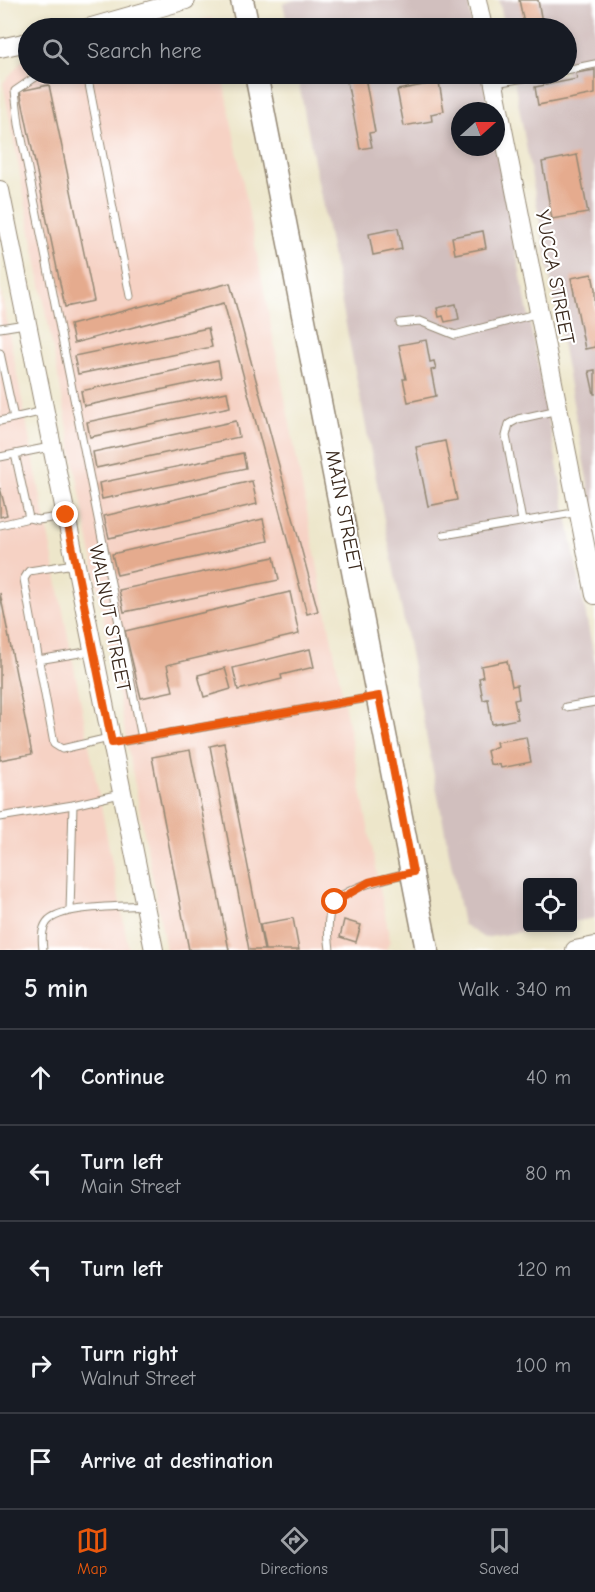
<!DOCTYPE html>
<html lang="en">
<head>
<meta charset="utf-8">
<style>
  :root { --surface:#171b24; --page:#20242c; --text:#f1f3f6; --muted:#9ea1a6; --line:#363941; --accent:#ea580c }
  body { margin:0; font-family:"Comic Neue",sans-serif; background:var(--page); color:var(--text) }
  .controls { position:absolute; right:18px; bottom:18px; display:grid; overflow:hidden; border-radius:6px; box-shadow:0 3px 9px #0003 }
  .controls button { width:54px; height:54px; display:grid; place-items:center; padding:0; border:0; border-bottom:2px solid var(--line); background:var(--surface); color:var(--text); font:30px sans-serif }
  .compass { position:absolute; left:451px; top:102px; width:54px; height:54px; border-radius:50%; background:var(--surface); box-shadow:0 3px 9px #0003; rotate:69deg }
  .stop { position:absolute; width:18px; height:18px; margin:-14px; border:4px solid #ea580c; border-radius:50%; background:#fff }
  .stop.end { background:#ea580c; border-color:#fff; box-shadow:0 2px 6px #0008 }
  .list { margin:0; padding:0; list-style:none }
  h2 { display:flex; justify-content:space-between; align-items:center; height:78px; margin:0; padding:0 24px; font-size:26px }
  h2 small { font-size:20px; font-weight:400; color:var(--muted) }
  .list li { display:grid; grid-template-columns:39px 1fr auto; gap:18px; align-items:center; box-sizing:border-box; height:96px; padding:0 24px; border-top:2px solid var(--line) }
  .list b { display:block; font-size:22px; white-space:nowrap }
  .list p { margin:0; font-size:20px; white-space:nowrap; color:var(--muted) }
  .list em { font-size:20px; font-style:normal; color:var(--muted) }
  .icon { flex:none; width:33px; height:33px; fill:none; stroke:currentColor; stroke-width:2; stroke-linecap:round; stroke-linejoin:round }
  .map { position:relative; flex:none; width:595px; height:950px; overflow:hidden }
  .search { position:absolute; background:var(--surface); box-shadow:0 3px 9px #0003; left:18px; right:18px; top:18px; height:66px; display:flex; align-items:center; gap:15px; box-sizing:border-box; padding:0 21px; border-radius:33px; color:var(--muted); font-size:22px }
  .sheet { height:558px; background:var(--surface) }
  nav { display:flex; justify-content:space-around; align-items:center; box-sizing:border-box; height:84px; border-top:2px solid var(--line); background:var(--surface); font-size:16px; color:var(--muted) }
  nav a { display:grid; justify-items:center; gap:3px }
  nav .on { color:var(--accent) }
  .map>svg:first-child { display:block }
  .built { fill:#f6d2c4 }
  .industrial { fill:#d1bfbe }
  .building { fill:#e5ab8e }
  .lines { fill:none; stroke-linecap:round; stroke-linejoin:round }
  .service-casing { stroke:#948874; stroke-width:9 }
  .tertiary-casing { stroke:#948874; stroke-width:20 }
  .primary-casing { stroke:#948874; stroke-width:25 }
  .service { stroke:#fff; stroke-width:7 }
  .tertiary { stroke:#fff; stroke-width:18 }
  .primary { stroke:#fff; stroke-width:22 }
  .route { stroke:#ea580c; stroke-width:8 }
  .labels { text-anchor:middle; dominant-baseline:central; stroke-width:4.5; stroke-linejoin:round; paint-order:stroke }
  .street-label { font-size:20px; fill:#3b2a1e; stroke:#fff }
</style>
</head>
<body>
<div class="map">
<svg width="595" height="950" viewBox="0 0 595 950">
  <rect width="100%" height="100%" fill="#fff"/>
  <filter id="ink" filterUnits="userSpaceOnUse"><feTurbulence type="fractalNoise" baseFrequency=".0167" numOctaves="2"/><feDisplacementMap in="SourceGraphic" scale="12" xChannelSelector="R" yChannelSelector="G"/><feConvolveMatrix kernelMatrix="1 2 1 2 8 2 1 2 1" color-interpolation-filters="sRGB"/></filter>
  <filter id="wash" filterUnits="userSpaceOnUse"><feTurbulence type="fractalNoise" baseFrequency=".008" numOctaves="4" result="noise"/><feDisplacementMap in="SourceGraphic" scale="24" xChannelSelector="R" yChannelSelector="G"/><feGaussianBlur stdDeviation="1.35" result="paint"/><feColorMatrix in="noise" values="0 0 0 0 0 0 0 0 0 0 0 0 0 0 0 0 0 1.4 0 .05"/><feComposite in="paint" operator="in"/></filter>
  <g filter="url(#wash)">
    <rect width="100%" height="100%" fill="#ede6ca"/>
    <path class="built" d="M 212,18 L 214,28 L 165,28 Z
      M 28,59 L 28,74 L 222,74 L 390,940 L 386,950 L 166,950 L 3,83 L 22,61 Z
      M 0,287 L 129,950 L 0,950 Z"/>
    <path class="industrial" d="M 295,0 L 468,0 L 473,28 L 288,28 L 283,3 Z
      M 499,0 L 595,0 L 595,523 L 513,74 L 566,74 L 566,28 L 505,28 Z
      M 297,74 L 482,74 L 489,111 L 460,111 L 460,147 L 496,146 L 595,662 L 595,918 L 573,922 L 572,882 L 528,882 L 528,927 L 543,928 L 484,938 L 463,924 Z"/>
    <g id="blocks">
      <path class="building" d="M 519,0 L 538,0 L 543,28 L 525,28 Z
        M 443,25 L 443,28 L 429,28 L 429,27 Z
        M 595,70 L 595,94 L 538,105 L 535,87 L 577,79 L 576,73 Z
        M 365,77 L 375,132 L 369,133 L 372,147 L 360,149 L 347,81 Z
        M 439,82 L 444,111 L 431,114 L 432,121 L 404,126 L 397,90 Z
        M 49,85 L 94,301 L 65,307 L 20,91 Z
        M 577,155 L 588,213 L 552,219 L 542,162 Z
        M 398,228 L 402,249 L 373,255 L 369,234 Z
        M 483,231 L 486,248 L 455,254 L 452,237 Z
        M 592,274 L 595,289 L 595,347 L 585,349 L 571,278 Z
        M 230,283 L 318,611 L 307,614 L 224,303 L 74,343 L 70,325 Z
        M 456,304 L 459,319 L 445,322 L 443,316 L 439,317 L 437,308 Z
        M 208,328 L 212,347 L 78,374 L 74,356 Z
        M 426,340 L 430,362 L 434,361 L 436,369 L 431,370 L 436,396 L 408,402 L 403,379 L 406,379 L 399,345 Z
        M 218,361 L 221,377 L 84,406 L 81,391 Z
        M 595,370 L 595,394 L 594,394 L 589,371 Z
        M 227,392 L 230,407 L 90,437 L 87,422 Z
        M 236,421 L 239,437 L 96,468 L 93,452 Z
        M 445,441 L 457,500 L 428,506 L 416,447 Z
        M 243,453 L 246,468 L 102,499 L 99,483 Z
        M 252,481 L 257,504 L 109,538 L 104,516 Z
        M 0,488 L 7,515 L 0,517 Z
        M 263,519 L 268,541 L 117,575 L 112,554 Z
        M 274,557 L 279,580 L 124,612 L 119,590 Z
        M 290,592 L 299,634 L 167,665 L 173,691 L 141,698 L 125,631 Z
        M 0,593 L 32,754 L 0,760 Z
        M 310,649 L 314,667 L 281,675 L 282,679 L 238,690 L 233,668 Z
        M 507,661 L 512,686 L 517,685 L 519,699 L 514,700 L 518,719 L 492,724 L 488,699 L 483,700 L 479,678 L 483,677 L 481,666 Z
        M 225,668 L 231,689 L 204,697 L 198,675 Z
        M 526,737 L 531,762 L 501,768 L 500,765 L 490,764 L 487,751 L 497,746 L 496,742 Z
        M 224,743 L 264,950 L 249,950 L 210,746 Z
        M 190,750 L 229,950 L 189,950 L 152,757 Z
        M 293,918 L 299,950 L 265,950 L 260,924 Z
        M 344,920 L 361,925 L 356,942 L 340,937 Z"/>
    </g>
  </g>
  <g filter="url(#ink)">
    <use href="#blocks" fill-opacity="0" stroke="#948874" stroke-width="1.5"/>
    <g class="lines">
      <g class="service-casing">
        <path id="service" d="M 566,70 L 595,64
          M 40,74 L 15,91 L 19,124 L 142,738
          M 87,74 L 130,296
          M 496,83 L 546,74
          M 400,323 L 420,321 L 455,335 L 539,313
          M 0,328 L 25,324
          M 0,353 L 14,418
          M 0,421 L 44,411
          M 15,454 L 29,518 L 38,520 L 65,516
          M 0,457 L 50,447
          M 522,521 L 506,436 L 509,424 L 518,419 L 558,410
          M 0,525 L 29,518
          M 444,535 L 579,512
          M 74,564 L 29,571 L 24,579 L 54,744 L 62,749 L 109,738
          M 38,660 L 92,651
          M 566,707 L 595,702
          M 113,743 L 374,697
          M 0,817 L 73,805
          M 70,911 L 73,805 L 120,794
          M 43,950 C 42,941 41,930 47,922 C 60,905 122,907 144,905
          M 330,950 C 328,936 326,915 334,903 C 345,887 390,877 408,873"/>
      </g>
      <g class="tertiary-casing">
        <path id="tertiary" d="M 477,0 L 483,28
          M 88,28 L 186,0
          M 0,48 L 28,42
          M 492,74 L 595,595
          M 0,190 L 154,950
          M 575,950 L 595,946"/>
      </g>
      <g class="primary-casing">
        <path id="primary" d="M 242,0 L 248,28
          M 256,74 L 427,950"/>
      </g>
      <use href="#service" class="service"/>
      <use href="#tertiary" class="tertiary"/>
      <use href="#primary" class="primary"/>
    </g>
  </g>
  <g class="lines" filter="url(#ink)">
    <path class="route" d="M 66,515 L 112,743 L 379,696 L 413,872 L 369,882 L 335,902"/>
  </g>
  <g class="labels">
    <g class="street-label">
      <text transform="translate(555 277) rotate(79)">YUCCA STREET</text>
      <text transform="translate(344 511) rotate(79)">MAIN STREET</text>
      <text transform="translate(110 618) rotate(79)">WALNUT STREET</text>
    </g>
  </g>
</svg>
<div class="controls">
<button><svg class="icon" aria-label="locate" viewBox="0 0 24 24"><circle cx="12" cy="12" r="6"/><path d="M12 2v4M12 18v4M2 12h4M18 12h4"/></svg></button>
</div>
<svg class="compass" viewBox="-18 -18 36 36"><path d="M0-13l5 13h-10z" fill="#e53935"/><path d="M0 13l5-13h-10z" fill="#9ea1a6"/></svg>
<div class="stop" style="left:335px;top:902px"></div>
<div class="stop end" style="left:66px;top:515px"></div>
<div class="search"><svg class="icon" aria-label="search" viewBox="0 0 24 24"><circle cx="10" cy="10" r="6"/><path d="M15 15l6 6"/></svg>Search here</div>
</div>
<section class="sheet">
<h2>5 min<small>Walk · 340 m</small></h2>
<ul class="list">
<li><svg class="icon" aria-label="ahead" viewBox="0 0 24 24"><path d="M12 20V5M6 11l6-6 6 6"/></svg><div><b>Continue</b></div><em>40 m</em></li>
<li><svg class="icon" aria-label="left" viewBox="0 0 24 24"><path d="M17 20v-9H6M10 6l-5 5 5 5"/></svg><div><b>Turn left</b><p>Main Street</p></div><em>80 m</em></li>
<li><svg class="icon" aria-label="left" viewBox="0 0 24 24"><path d="M17 20v-9H6M10 6l-5 5 5 5"/></svg><div><b>Turn left</b></div><em>120 m</em></li>
<li><svg class="icon" aria-label="right" viewBox="0 0 24 24"><path d="M7 20v-9h11M14 6l5 5-5 5"/></svg><div><b>Turn right</b><p>Walnut Street</p></div><em>100 m</em></li>
<li><svg class="icon" aria-label="arrive" viewBox="0 0 24 24"><path d="M6 21V4h12l-3 4 3 4H6"/></svg><div><b>Arrive at destination</b></div></li>
</ul>
</section>
<nav>
<a class="on"><svg class="icon" aria-label="map" viewBox="0 0 24 24"><path d="M3 6l6-2 6 2 6-2v14l-6 2-6-2-6 2zM9 4v14M15 6v14"/></svg>Map</a>
<a><svg class="icon" aria-label="directions" viewBox="0 0 24 24"><path d="M12 3l9 9-9 9-9-9zM9 14v-3h6M13 9l2 2-2 2"/></svg>Directions</a>
<a><svg class="icon" aria-label="saved" viewBox="0 0 24 24"><path d="M7 4h10v16l-5-4-5 4z"/></svg>Saved</a>
</nav>
</body>
</html>
